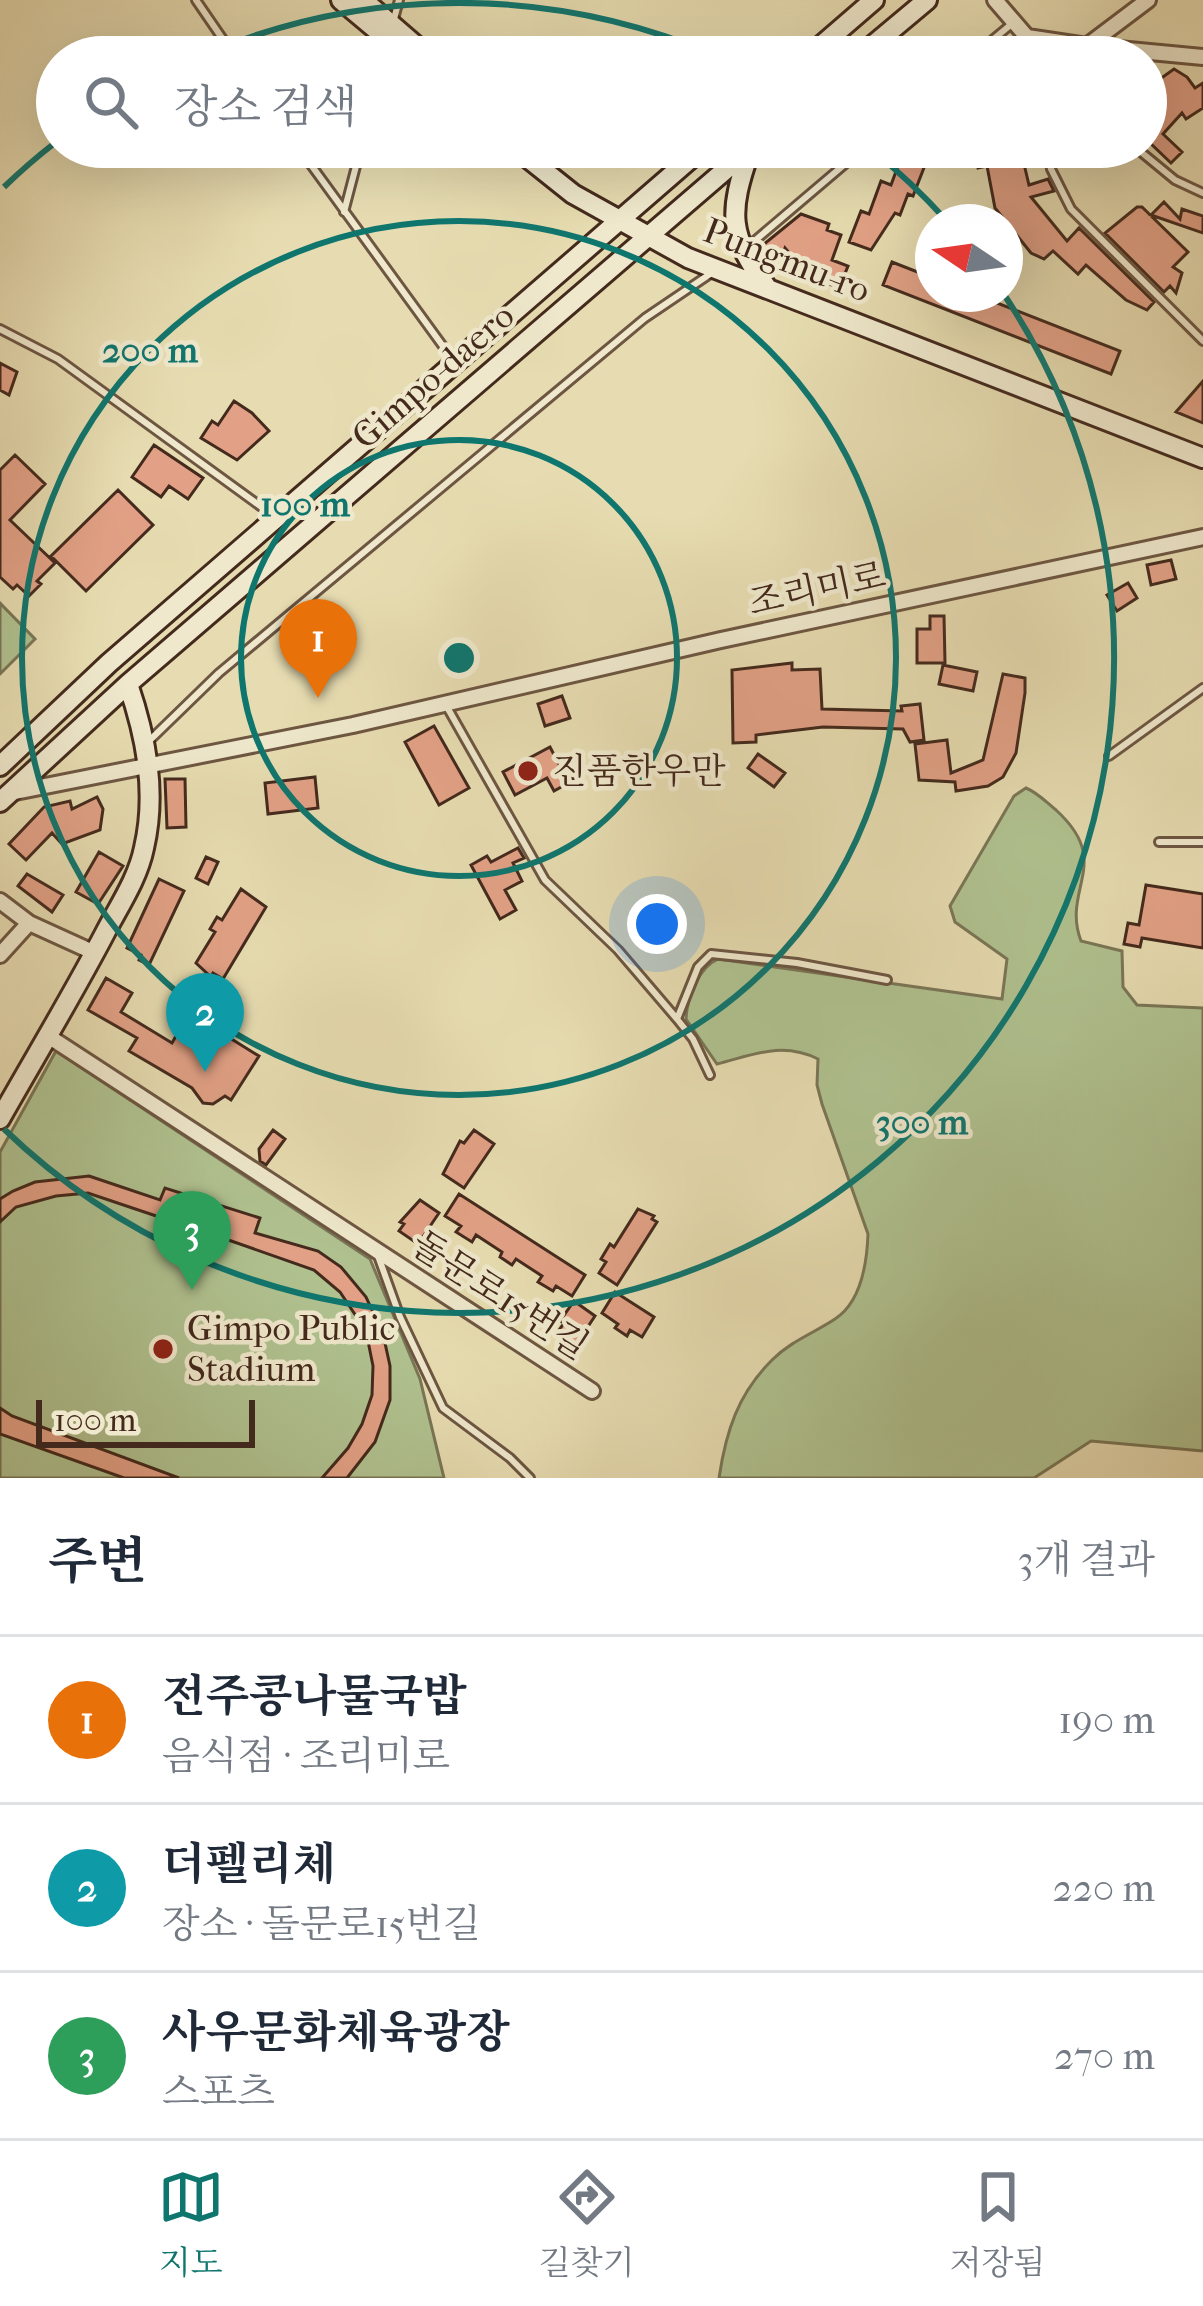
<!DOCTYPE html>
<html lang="ko">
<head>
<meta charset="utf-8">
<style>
  :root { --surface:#fff; --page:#f2f2f3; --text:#1f2937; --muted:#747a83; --line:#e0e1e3; --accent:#0f766e }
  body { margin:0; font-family:"IM FELL French Canon","Noto Serif KR",serif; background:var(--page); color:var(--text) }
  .compass { position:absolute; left:915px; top:204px; width:108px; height:108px; border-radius:50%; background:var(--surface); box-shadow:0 12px 48px #0002; rotate:283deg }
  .scale { position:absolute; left:36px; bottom:30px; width:219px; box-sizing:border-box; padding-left:12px; border:6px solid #442a1d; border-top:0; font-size:33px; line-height:42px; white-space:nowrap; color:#442a1d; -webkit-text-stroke:9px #efe8cc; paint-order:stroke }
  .you { position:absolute; left:657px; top:924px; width:42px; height:42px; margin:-30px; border:9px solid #fff; border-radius:50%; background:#1a73e8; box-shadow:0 0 0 18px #1a73e833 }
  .badge { display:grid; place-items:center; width:78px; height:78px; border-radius:50%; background:var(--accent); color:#fff; font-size:39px; font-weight:700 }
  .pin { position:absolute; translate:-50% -99px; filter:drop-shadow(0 3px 6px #0008) }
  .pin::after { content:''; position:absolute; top:63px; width:42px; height:36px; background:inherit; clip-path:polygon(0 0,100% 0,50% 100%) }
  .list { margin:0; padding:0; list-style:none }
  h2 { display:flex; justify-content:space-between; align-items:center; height:156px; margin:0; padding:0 48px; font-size:51px }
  h2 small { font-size:39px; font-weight:400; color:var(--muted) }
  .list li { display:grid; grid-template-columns:78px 1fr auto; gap:36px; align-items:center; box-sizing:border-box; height:168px; padding:0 48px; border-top:3px solid var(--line) }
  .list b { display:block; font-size:45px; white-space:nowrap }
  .list p { margin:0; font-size:39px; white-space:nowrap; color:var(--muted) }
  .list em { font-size:39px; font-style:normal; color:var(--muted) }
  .icon { flex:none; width:66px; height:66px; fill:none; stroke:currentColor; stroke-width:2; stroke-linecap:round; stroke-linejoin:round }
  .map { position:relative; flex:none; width:1203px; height:1478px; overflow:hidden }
  .search { position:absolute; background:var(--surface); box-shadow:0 12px 48px #0002; left:36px; right:36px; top:36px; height:132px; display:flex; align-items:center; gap:30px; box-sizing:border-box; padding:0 42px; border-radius:66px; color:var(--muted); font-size:45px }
  .sheet { height:660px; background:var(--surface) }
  nav { display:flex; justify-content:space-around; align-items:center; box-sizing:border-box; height:168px; border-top:3px solid var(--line); background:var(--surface); font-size:33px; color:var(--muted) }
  nav a { display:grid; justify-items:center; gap:6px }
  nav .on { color:var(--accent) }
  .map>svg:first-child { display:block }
  .green { fill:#b0c290; stroke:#7a7656; stroke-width:3 }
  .building { fill:#e2a186; stroke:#442a1d; stroke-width:3 }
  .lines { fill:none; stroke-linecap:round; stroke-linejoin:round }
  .lane-casing { stroke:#6d5642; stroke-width:12 }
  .street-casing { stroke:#6d5642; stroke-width:20 }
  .secondary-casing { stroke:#442a1d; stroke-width:24 }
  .lane { stroke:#efe8cc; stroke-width:6 }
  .street { stroke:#efe8cc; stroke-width:14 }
  .secondary { stroke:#efe8cc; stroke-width:18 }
  .ring { fill:none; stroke:#0f766e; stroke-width:6 }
  .poi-dot { fill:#8f2418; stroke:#efe8cc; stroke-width:4.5 }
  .labels { text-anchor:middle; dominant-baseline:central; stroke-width:9; stroke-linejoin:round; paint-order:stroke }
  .street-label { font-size:36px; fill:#442a1d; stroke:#efe8cc }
  .poi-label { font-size:36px; fill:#442a1d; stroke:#efe8cc; text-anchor:start }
  .centre { fill:#0f766e; stroke:#efe8cc; stroke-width:6 }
  .ring-label { font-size:36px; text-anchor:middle; font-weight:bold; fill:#0f766e; stroke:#efe8cc; stroke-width:9; stroke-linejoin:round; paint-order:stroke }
</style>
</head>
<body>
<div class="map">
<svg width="1203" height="1478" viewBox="0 0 1203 1478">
  <rect width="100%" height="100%" fill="#e7dcb1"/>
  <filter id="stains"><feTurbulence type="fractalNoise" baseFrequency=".00167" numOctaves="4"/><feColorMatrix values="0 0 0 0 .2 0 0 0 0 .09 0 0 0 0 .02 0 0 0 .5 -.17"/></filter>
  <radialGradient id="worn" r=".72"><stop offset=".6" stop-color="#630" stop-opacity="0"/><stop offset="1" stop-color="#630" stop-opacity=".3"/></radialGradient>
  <path class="green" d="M 0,603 L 35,639 L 0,674 Z
    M 1026,788 C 1038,793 1046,802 1056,810 C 1114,863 1061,888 1081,941 L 1122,951 L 1123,987 L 1137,1005 L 1203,1008 L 1203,1451 L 1091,1441 L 1034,1478 L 719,1478 C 726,1431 738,1394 772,1360 C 791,1341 814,1333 835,1319 C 861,1302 867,1262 868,1234 L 822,1104 L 817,1085 L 818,1059 C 782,1041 753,1055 717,1064 L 686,1019 C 687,998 698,968 718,959 L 1002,999 L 1007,959 L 955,922 L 950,906 L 1014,796 Z
    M 56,1051 L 370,1259 L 420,1379 L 444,1478 L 0,1478 L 0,1152 Z"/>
  <path class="building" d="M 1174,69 L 1187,77 L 1195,88 L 1203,83 L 1203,108 L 1186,119 L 1182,113 L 1163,134 L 1182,152 L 1171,163 L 1146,139 L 1146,122 L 1156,112 L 1146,89 Z
    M 905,147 L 932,147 L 913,196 L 908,194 L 900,215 L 895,213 L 871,250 L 849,242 L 861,211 L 869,214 L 881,181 L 891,185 Z
    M 973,147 L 1020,147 L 1029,185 L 1048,179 L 1054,191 L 1031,197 L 1067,241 L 1079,228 L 1154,302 L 1147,310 L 1126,300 L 1086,265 L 1078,274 L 1053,251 L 1044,259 L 1031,253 L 995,208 L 987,166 L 978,168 Z
    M 1164,202 L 1180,219 L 1182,209 L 1203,216 L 1203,233 L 1151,215 Z
    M 1137,207 L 1142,207 L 1188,252 L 1173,267 L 1182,273 L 1176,293 L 1170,286 L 1164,292 L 1105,233 Z
    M 801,214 L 829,224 L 827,230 L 841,235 L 832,260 L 848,266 L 839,288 L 800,272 L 802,268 L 785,248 L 781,259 L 758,249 Z
    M 892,262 L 933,278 L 933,294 L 974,294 L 1120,351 L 1111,374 L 883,285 Z
    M 0,363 L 17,372 L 9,395 L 0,390 Z
    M 1203,381 L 1203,423 L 1176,412 Z
    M 234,401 L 252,413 L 269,431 L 237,460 L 201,438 L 212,421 L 218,425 Z
    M 154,445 L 203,478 L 188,499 L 169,486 L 161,497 L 132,477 Z
    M 15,455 L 45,484 L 10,520 L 55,563 L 37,581 L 41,584 L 29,596 L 17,585 L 13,589 L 0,577 L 0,470 Z
    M 118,490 L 153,525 L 86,591 L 51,556 Z
    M 1171,560 L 1176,579 L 1151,585 L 1147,565 Z
    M 1128,583 L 1137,598 L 1117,611 L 1107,595 Z
    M 930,616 L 944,616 L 945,663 L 917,663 L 917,629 L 930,629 Z
    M 792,663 L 792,670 L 820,669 L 822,709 L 902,711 L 901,706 L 920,704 L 924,740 L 910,742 L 903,729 L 823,727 L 756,735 L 756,742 L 733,743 L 732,670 Z
    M 943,665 L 977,672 L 973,691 L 939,684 Z
    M 1003,674 L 1025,678 L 1025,693 L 1016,753 L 1003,777 L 988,786 L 956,791 L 955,782 L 919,780 L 915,744 L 947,740 L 951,773 L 983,760 Z
    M 562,696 L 570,718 L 545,726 L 538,704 Z
    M 434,726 L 469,788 L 439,805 L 405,742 Z
    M 550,747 L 563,772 L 568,769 L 574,780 L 554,791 L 547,778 L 515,795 L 503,772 Z
    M 758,754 L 785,773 L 774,787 L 748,768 Z
    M 315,777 L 318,808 L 268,814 L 265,783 Z
    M 165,779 L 185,779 L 186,827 L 167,828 Z
    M 97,797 L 103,809 L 100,830 L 62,844 L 52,833 L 26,860 L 9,844 L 44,807 L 70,801 L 72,809 Z
    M 518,848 L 524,858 L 513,863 L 522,881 L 505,890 L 516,910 L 500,919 L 471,865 L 487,856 L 491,862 Z
    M 99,852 L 123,866 L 98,904 L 76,892 Z
    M 206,857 L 218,862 L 208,884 L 196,878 Z
    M 27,874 L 63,895 L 52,912 L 18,886 Z
    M 159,879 L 184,891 L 149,965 L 139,960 L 141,955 L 127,948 Z
    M 1146,885 L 1203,894 L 1203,948 L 1142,938 L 1140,947 L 1124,944 L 1128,923 L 1139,925 Z
    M 241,889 L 266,907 L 223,979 L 213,973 L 211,977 L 196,963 L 215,932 L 210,929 L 217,917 L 222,920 Z
    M 106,978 L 132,993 L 121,1012 L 172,1043 L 180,1029 L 207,1046 L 217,1030 L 259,1056 L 231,1100 L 225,1096 L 213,1104 L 203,1103 L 192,1088 L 129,1051 L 137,1038 L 88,1010 Z
    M 273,1130 L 285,1139 L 266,1165 L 260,1161 L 259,1149 Z
    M 474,1130 L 494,1144 L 464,1188 L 443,1174 L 460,1141 L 464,1143 Z
    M 89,1176 L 160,1200 L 165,1188 L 260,1218 L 255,1233 L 318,1251 L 341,1267 L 366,1297 L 383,1334 L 390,1366 L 390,1400 L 375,1442 L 347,1478 L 322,1478 L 348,1448 L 362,1424 L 372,1395 L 373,1366 L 366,1331 L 340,1292 L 314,1270 L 217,1236 L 215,1243 L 184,1231 L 186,1226 L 88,1193 L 56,1196 L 16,1207 L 0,1222 L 0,1199 L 13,1191 L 35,1182 Z
    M 459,1194 L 585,1275 L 572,1296 L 556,1286 L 553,1291 L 538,1282 L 542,1276 L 516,1259 L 512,1265 L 500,1257 L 502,1252 L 476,1235 L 472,1242 L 456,1232 L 461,1226 L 445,1216 Z
    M 420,1200 L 439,1213 L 418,1244 L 399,1231 L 404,1224 L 400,1222 Z
    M 638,1209 L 654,1216 L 652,1219 L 657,1222 L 617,1285 L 599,1273 L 606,1262 L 601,1259 L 610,1244 L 614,1247 Z
    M 615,1292 L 654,1317 L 642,1337 L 630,1330 L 627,1336 L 615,1328 L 618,1324 L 602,1313 Z
    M 574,1301 L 595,1316 L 575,1346 L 557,1333 L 564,1323 L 560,1321 Z
    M 0,1408 L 12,1416 L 179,1478 L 124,1478 L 0,1434 Z"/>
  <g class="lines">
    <g class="lane-casing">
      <path id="lane" d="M 196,0 L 235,57
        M 394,19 L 399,0
        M 1027,40 L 1028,57
        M 972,57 L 1014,22
        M 298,147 L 453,360
        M 1046,147 L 1051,169 L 1071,209 L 1203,341
        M 1135,147 L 1175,180 L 1203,193
        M 344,212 L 361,147
        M 745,249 L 865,147
        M 0,329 L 58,359 L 274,516
        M 447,707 L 545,880 L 618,950 L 677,1019 L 698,967 L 711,954 L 797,963 L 887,980
        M 149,741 L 219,673 L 645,318 L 710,274
        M 1109,756 L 1203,688
        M 1159,842 L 1203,842
        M 677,1019 L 693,1039 L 710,1075
        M 377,1253 L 400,1317 L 443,1408 L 510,1458 L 530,1478"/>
    </g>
    <g class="street-casing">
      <path id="street" d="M 995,0 L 1027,37 L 1087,46 L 1148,0
        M 1087,46 L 1203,57
        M 10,793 L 353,725 L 721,640 L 1203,537
        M 0,901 L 29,923 L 95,953
        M 0,955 L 29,923
        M 48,1036 L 592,1391"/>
    </g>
    <g class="secondary-casing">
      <path id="secondary" d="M 341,0 L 409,57
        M 363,0 L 429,57
        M 808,57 L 874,0
        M 859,57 L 927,0
        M 514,147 L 573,194 L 688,258 L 1203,458
        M 750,150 C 728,214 728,234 768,289
        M 0,766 L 109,663 L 704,147
        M 0,802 L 128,684 L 752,147
        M 0,1119 C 35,1057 72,996 105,933 C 119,906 138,878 144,848 C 157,792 146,737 128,684"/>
    </g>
    <use href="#lane" class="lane"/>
    <use href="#street" class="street"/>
    <use href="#secondary" class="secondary"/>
  </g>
  <g class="ring">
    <circle cx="459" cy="658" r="218"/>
    <circle cx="459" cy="658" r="437"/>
    <path d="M4 187A655 655 0 0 1 56 142M203 55A655 655 0 0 1 715 55M871 149A655 655 0 0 1 946 220M1005 296A655 655 0 0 1 4 1129"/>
  </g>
  <g class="poi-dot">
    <circle cx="528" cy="771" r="12"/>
    <circle cx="163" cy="1349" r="12"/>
  </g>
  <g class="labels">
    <g class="street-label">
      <text transform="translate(787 260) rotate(21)">Pungmu-ro</text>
      <text transform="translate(433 376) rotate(-41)">Gimpo-daero</text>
      <text transform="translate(817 589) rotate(-12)">조리미로</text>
      <text transform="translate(500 1295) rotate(33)">돌문로15번길</text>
    </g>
    <g class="poi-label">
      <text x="552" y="771">진품한우만</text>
      <text x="187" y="1328">Gimpo Public<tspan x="187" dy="41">Stadium</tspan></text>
    </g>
  </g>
  <circle cx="459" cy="658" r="18" class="centre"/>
  <g class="ring-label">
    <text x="150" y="362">200 m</text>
    <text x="305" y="516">100 m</text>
    <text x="922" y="1134">300 m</text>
  </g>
  <rect width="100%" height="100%" filter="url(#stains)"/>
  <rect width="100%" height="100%" fill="url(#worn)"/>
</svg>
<svg class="compass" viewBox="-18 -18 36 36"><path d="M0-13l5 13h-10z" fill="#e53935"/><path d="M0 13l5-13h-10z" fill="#747a83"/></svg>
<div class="scale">100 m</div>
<div class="you"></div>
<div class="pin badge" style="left:318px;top:698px;background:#e8710a">1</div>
<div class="pin badge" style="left:205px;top:1072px;background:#0f9aa8">2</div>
<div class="pin badge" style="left:192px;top:1290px;background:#2e9e5b">3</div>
<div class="search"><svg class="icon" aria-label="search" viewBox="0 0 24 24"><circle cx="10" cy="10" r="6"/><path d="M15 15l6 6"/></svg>장소 검색</div>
</div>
<section class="sheet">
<h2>주변<small>3개 결과</small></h2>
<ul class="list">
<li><span class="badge" style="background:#e8710a">1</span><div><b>전주콩나물국밥</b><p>음식점 · 조리미로</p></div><em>190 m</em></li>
<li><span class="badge" style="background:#0f9aa8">2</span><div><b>더펠리체</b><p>장소 · 돌문로15번길</p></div><em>220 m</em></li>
<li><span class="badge" style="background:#2e9e5b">3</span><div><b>사우문화체육광장</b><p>스포츠</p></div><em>270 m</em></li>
</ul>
</section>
<nav>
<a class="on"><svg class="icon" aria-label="map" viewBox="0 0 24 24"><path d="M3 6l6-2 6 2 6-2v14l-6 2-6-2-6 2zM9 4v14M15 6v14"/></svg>지도</a>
<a><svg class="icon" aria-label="directions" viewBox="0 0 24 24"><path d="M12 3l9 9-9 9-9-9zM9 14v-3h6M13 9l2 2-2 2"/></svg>길찾기</a>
<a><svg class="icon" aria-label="saved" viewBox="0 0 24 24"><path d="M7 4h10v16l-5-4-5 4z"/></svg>저장됨</a>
</nav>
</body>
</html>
